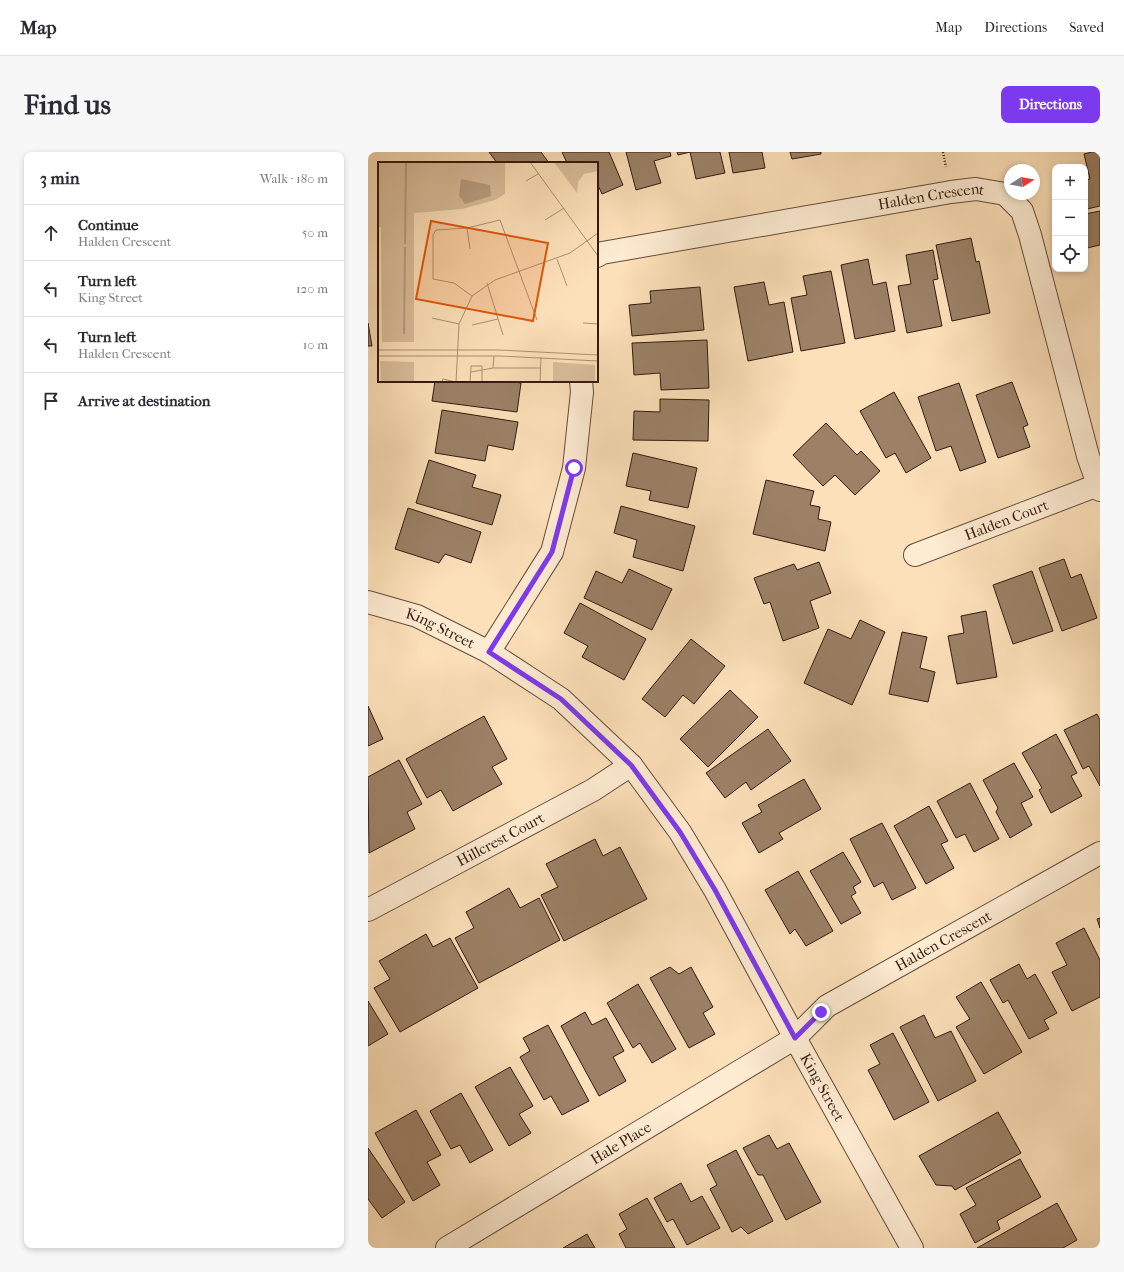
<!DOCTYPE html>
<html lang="en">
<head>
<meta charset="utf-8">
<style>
  :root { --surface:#fff; --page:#f7f7f7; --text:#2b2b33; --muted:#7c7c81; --line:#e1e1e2; --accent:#7c3aed }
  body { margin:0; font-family:"IM FELL French Canon",serif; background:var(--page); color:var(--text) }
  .controls { position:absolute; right:12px; top:12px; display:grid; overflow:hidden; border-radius:8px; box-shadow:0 2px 6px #0003 }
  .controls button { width:36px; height:36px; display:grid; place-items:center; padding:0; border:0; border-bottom:1px solid var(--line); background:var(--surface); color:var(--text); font:20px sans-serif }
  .compass { position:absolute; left:636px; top:12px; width:36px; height:36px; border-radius:50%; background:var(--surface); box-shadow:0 2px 6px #0003; rotate:79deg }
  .stop { position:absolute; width:12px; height:12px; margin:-9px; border:3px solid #7c3aed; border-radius:50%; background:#fff }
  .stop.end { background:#7c3aed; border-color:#fff; box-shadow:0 1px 4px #0008 }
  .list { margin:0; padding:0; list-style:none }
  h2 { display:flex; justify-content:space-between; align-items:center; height:52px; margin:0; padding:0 16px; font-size:17px }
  h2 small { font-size:13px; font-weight:400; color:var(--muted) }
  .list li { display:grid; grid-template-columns:26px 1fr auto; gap:12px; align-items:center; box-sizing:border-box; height:56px; padding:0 16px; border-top:1px solid var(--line) }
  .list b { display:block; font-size:15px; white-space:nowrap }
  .list p { margin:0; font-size:13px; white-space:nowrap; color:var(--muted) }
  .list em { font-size:13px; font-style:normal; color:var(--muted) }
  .icon { flex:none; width:22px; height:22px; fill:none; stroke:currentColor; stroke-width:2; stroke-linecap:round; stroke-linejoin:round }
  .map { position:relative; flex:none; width:732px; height:1096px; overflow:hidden; border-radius:8px }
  header { display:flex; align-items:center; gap:24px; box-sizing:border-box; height:56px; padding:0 20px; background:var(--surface); border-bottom:1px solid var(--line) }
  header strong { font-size:19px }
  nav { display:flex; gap:22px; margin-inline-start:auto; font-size:14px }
  .intro { display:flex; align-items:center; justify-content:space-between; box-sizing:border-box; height:96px; padding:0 24px }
  h1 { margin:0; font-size:28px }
  .button { padding:10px 18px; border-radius:8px; background:var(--accent); color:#fff; font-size:14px; font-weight:700 }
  main { display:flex; gap:24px; padding:0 24px }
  aside { flex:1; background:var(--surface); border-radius:8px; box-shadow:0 2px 6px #0003 }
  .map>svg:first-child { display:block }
  .building { fill:#9c8167; stroke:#341a0f }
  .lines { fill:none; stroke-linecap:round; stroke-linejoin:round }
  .minor-casing { stroke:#664c3a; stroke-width:24 }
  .tertiary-casing { stroke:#664c3a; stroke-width:24 }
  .path { stroke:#341a0f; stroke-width:2.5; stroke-dasharray:1 2; stroke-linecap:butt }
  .minor { stroke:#fdebd2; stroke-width:22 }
  .tertiary { stroke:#fdebd2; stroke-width:22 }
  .route { stroke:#7c3aed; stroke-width:5 }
  .labels { text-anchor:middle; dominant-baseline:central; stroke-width:3; stroke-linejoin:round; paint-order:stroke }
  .street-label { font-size:15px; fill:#341a0f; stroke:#fdebd2 }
  .inset-river { fill:none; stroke:#b89d7f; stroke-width:2 }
  .inset-road { fill:none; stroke:#ac9175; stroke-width:1 }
  .view { fill:#df560c; fill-opacity:0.15; stroke:#df560c; stroke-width:2 }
  .inset-edge { fill:none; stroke:#341a0f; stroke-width:2 }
</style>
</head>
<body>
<header>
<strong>Map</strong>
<nav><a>Map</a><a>Directions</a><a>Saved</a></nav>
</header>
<div class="intro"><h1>Find us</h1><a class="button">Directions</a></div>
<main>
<aside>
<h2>3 min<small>Walk · 180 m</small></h2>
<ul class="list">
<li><svg class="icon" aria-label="ahead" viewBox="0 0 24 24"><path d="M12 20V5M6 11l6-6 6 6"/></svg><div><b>Continue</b><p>Halden Crescent</p></div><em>50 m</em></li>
<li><svg class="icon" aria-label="left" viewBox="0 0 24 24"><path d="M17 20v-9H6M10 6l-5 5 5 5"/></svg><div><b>Turn left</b><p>King Street</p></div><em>120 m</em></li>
<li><svg class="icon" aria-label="left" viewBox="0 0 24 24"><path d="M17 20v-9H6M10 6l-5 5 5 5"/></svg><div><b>Turn left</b><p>Halden Crescent</p></div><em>10 m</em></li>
<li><svg class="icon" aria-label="arrive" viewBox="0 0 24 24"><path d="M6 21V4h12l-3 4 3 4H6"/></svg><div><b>Arrive at destination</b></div></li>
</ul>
</aside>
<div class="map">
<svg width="732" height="1096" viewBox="0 0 732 1096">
  <rect width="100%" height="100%" fill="#fce0b9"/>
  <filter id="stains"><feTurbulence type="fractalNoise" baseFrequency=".005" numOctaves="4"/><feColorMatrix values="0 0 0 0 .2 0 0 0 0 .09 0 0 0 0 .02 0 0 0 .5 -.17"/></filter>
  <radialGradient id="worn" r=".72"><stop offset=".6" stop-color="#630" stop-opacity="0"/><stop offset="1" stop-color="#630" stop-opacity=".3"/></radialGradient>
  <path class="building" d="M 121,0 L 173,0 L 181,11 L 129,11 Z
    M 194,0 L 241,0 L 255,33 L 234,42 L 229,31 L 229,11 L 199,11 Z
    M 258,0 L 302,0 L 303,4 L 286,9 L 293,31 L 268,38 Z
    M 309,0 L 352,0 L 357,21 L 328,27 L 322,0 L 310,3 Z
    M 361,0 L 394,0 L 397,16 L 365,21 Z
    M 422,0 L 453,0 L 453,2 L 424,7 Z
    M 724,0 L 732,0 L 732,54 L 719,57 L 717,48 L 717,28 L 722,27 L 716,2 Z
    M 732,59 L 732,93 L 719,96 L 717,86 L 717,62 Z
    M 603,86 L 608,110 L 611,109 L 622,161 L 584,169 L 568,93 Z
    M 565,98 L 570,127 L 565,128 L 574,174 L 539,181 L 530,134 L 543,132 L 538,103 Z
    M 500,107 L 505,133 L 518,130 L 527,179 L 487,187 L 473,113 Z
    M 463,119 L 477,191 L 433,199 L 423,146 L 439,143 L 435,124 Z
    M 396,130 L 401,153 L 416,150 L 425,200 L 380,209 L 366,135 Z
    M 332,135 L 336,178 L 264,184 L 261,153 L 283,151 L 282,139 Z
    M 0,171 L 4,194 L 0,194 Z
    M 339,188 L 341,236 L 293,238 L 292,221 L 266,223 L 264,191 Z
    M 67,229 L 140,229 L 153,231 L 149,260 L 64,249 Z
    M 644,230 L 660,273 L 655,275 L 662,295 L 630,306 L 608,243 Z
    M 591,231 L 618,310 L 592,319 L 583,294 L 568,299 L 550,245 Z
    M 526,240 L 563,306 L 538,321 L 527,301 L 518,306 L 492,259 Z
    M 292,247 L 341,248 L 340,289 L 265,288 L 266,259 L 292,260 Z
    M 74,258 L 150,270 L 145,298 L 120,293 L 117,309 L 67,301 Z
    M 458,271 L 489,303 L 493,299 L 512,319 L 487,343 L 467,323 L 455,334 L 425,303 Z
    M 265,301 L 329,316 L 320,356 L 281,348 L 283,339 L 258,334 Z
    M 61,308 L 108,323 L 104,335 L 133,343 L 124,373 L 48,351 Z
    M 398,328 L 446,339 L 442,353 L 452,355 L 450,367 L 463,370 L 457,399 L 385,382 Z
    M 253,354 L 327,374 L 315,419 L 265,405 L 269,388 L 246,381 Z
    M 40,356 L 113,380 L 103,411 L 77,402 L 71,411 L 27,397 Z
    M 696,407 L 703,426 L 713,422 L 729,466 L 694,479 L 671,416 Z
    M 451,410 L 463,441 L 442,449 L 451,476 L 415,489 L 402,450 L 396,452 L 386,426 L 426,412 L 429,418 Z
    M 261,417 L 304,437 L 284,478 L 216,446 L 228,419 L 254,431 Z
    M 664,419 L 685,479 L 645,492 L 625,433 Z
    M 212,451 L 278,487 L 256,528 L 214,505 L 220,494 L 196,481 Z
    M 618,459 L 629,525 L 589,532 L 580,484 L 596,481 L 593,464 Z
    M 492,468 L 517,480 L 484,553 L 436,531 L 460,477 L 483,487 Z
    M 534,480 L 559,485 L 552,516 L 567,520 L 560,550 L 521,542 Z
    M 323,487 L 357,514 L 326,552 L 315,543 L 297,565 L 274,547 Z
    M 362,538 L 390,565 L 340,615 L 312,587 Z
    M 0,554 L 15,587 L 0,594 Z
    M 729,562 L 732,568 L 732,634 L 721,614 L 715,617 L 696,578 Z
    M 116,564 L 139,607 L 124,615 L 134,632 L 85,659 L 73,638 L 59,646 L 38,607 Z
    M 400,577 L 423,609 L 383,638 L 378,630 L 357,646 L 338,621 Z
    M 688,582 L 709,621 L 703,624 L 714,644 L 683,661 L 671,638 L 674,636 L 654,601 Z
    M 31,608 L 54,652 L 39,660 L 47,677 L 1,701 L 0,625 Z
    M 646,611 L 665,645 L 653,651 L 664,673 L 642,686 L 628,660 L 630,656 L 615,628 Z
    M 436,627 L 453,657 L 411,681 L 415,687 L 391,701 L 374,671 L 394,660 L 390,653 Z
    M 602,631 L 631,687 L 606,700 L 597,682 L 588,686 L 569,649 Z
    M 561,654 L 580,689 L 573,692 L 586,716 L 558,732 L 526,674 Z
    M 514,671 L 548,736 L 524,748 L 515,730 L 506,735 L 482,687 Z
    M 227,687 L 235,704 L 252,695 L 279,747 L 196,789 L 173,743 L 190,735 L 178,712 Z
    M 475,700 L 493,730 L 485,735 L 488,741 L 483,744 L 493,761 L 473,772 L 442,719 Z
    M 430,719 L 465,779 L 438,794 L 427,777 L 422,782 L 397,738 Z
    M 141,736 L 152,756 L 171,746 L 192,788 L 111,831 L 87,786 L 106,776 L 98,760 Z
    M 732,766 L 732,776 L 729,767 Z
    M 716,776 L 732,808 L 732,845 L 704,859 L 684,820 L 699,813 L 688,791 Z
    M 58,782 L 65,795 L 82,786 L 110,836 L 32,880 L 6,836 L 22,827 L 11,809 Z
    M 651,812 L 659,827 L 667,822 L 689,861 L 676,868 L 681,877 L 661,887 L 640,848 L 635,851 L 622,828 Z
    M 302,815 L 311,822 L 323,815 L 345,855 L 335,861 L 347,882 L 321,896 L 282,826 Z
    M 613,830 L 654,900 L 616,922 L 588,875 L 602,867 L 588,845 Z
    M 270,832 L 308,897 L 284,911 L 272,891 L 265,896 L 239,851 Z
    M 0,849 L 20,882 L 0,894 Z
    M 217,860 L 224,873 L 238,866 L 256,899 L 245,905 L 258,929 L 231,944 L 193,874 Z
    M 556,863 L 567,886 L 583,879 L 608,929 L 570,949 L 532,875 Z
    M 180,873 L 221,949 L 194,963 L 183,944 L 176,948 L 152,905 L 162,899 L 155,886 Z
    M 525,881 L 561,950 L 526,968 L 500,918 L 512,912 L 502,893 Z
    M 142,915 L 165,954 L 151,962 L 163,981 L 141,994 L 107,935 Z
    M 93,941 L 125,998 L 102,1011 L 92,993 L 83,997 L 62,959 Z
    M 48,958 L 73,1003 L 59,1010 L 72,1033 L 45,1049 L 7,981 Z
    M 630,960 L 653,1001 L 587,1038 L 584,1034 L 568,1033 L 551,1004 Z
    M 401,983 L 409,997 L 421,991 L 453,1050 L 418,1068 L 395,1023 L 390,1023 L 375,996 Z
    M 0,996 L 37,1050 L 14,1066 L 0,1047 Z
    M 368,998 L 405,1069 L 380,1082 L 373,1075 L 364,1080 L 342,1037 L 349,1033 L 339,1013 Z
    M 652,1007 L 673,1045 L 629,1069 L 632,1077 L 607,1091 L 592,1062 L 608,1053 L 598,1036 Z
    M 313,1031 L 323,1050 L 334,1044 L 352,1076 L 319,1093 L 305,1067 L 299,1070 L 286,1046 Z
    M 279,1046 L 307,1096 L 258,1096 L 251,1082 L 259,1077 L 251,1062 Z
    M 689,1051 L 709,1088 L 695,1096 L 609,1096 Z
    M 219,1082 L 227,1096 L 195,1096 Z"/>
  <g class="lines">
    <g class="minor-casing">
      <g id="minor">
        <path id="s1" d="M 229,104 L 234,101 L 583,40 L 608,37 L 637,42 L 654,59 L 662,83 L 720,304 L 732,338"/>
        <path id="s2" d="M 547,403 L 730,333"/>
        <path d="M 121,500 L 184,400 L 206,316 L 214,240 L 213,229"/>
        <path id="s3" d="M 0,758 L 225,638 L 263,613"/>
        <path id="s4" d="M 79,1096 L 427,886 L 459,854 L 732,701"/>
      </g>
    </g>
    <g class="tertiary-casing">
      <g id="tertiary">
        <path id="s5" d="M 0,450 L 49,464 L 121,500 L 193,547 L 263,613 L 312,680 L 347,738 L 427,886 L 544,1096"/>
      </g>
    </g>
    <path class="path" d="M 575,0 L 578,15"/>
    <use href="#minor" class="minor"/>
    <use href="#tertiary" class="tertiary"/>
  </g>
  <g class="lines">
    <path class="route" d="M 206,316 L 184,400 L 121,500 L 193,547 L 263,613 L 312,680 L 347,738 L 427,886 L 453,860"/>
  </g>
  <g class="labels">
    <g class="street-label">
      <text stroke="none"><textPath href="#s1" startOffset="340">Halden Crescent</textPath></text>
      <text stroke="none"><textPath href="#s2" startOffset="98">Halden Court</textPath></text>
      <text stroke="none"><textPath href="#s5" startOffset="77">King Street</textPath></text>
      <text stroke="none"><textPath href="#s3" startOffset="150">Hillcrest Court</textPath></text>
      <text stroke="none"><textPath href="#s4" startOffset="585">Halden Crescent</textPath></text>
      <text stroke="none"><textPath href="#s5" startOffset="689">King Street</textPath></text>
      <text stroke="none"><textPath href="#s4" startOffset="203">Hale Place</textPath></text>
    </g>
  </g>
  <g transform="translate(10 10)">
    <rect width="220" height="220" fill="#fce0b9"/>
    <path d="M 0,0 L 127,0 L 127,32 L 117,38 L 84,47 L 36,51 L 36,180 L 4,180 L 3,65 L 0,65 ZM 176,0 L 220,0 L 220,9 L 206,12 L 200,20 L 199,31 ZM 2,199 L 36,200 L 36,220 L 3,220 ZM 175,200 L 217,203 L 217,220 L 175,220 Z" fill="#dabe9c"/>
    <path d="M 0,23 L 9,24 L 7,52 L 0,52 ZM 178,210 L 214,210 L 214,220 L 178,220 Z" fill="#dabe9c"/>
    <path d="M 83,17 L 112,23 L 113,34 L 87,42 L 81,34 Z" fill="#b89d7f"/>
    <path class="inset-river" d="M 27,82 L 28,0M 26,172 L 27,85"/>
    <path class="inset-road" d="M 152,0 L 220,94M 148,19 L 160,12M 167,58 L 186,46M 89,66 L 92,87M 179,97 L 189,124M 109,121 L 125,173M 94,134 L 76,121 L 55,117 L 55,73 L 58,68 L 89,66 L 122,58 L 159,158M 54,156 L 81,162M 205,161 L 220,162M 94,163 L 120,157M 0,188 L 121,188 L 220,193M 0,194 L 122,194 L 220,199M 115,206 L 116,194M 93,210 L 115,206 L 162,206M 64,220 L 65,217 L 78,220M 78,220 L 81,162 L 94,134 L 117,118 L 192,91 L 220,71M 92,220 L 93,204 L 104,204 L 104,220M 162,220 L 163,195"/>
    <path class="view" d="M 53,59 L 170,81 L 155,159 L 38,137 Z"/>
    <rect width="220" height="220" class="inset-edge"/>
  </g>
  <rect width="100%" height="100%" filter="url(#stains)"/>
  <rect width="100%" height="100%" fill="url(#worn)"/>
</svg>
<div class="controls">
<button>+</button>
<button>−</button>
<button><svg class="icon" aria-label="locate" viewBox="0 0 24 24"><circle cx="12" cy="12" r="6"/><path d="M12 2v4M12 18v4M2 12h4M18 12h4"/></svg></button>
</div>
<svg class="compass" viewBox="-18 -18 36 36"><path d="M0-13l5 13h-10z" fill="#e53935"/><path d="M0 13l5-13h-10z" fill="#7c7c81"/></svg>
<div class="stop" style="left:206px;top:316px"></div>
<div class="stop end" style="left:453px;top:860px"></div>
</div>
</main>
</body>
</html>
